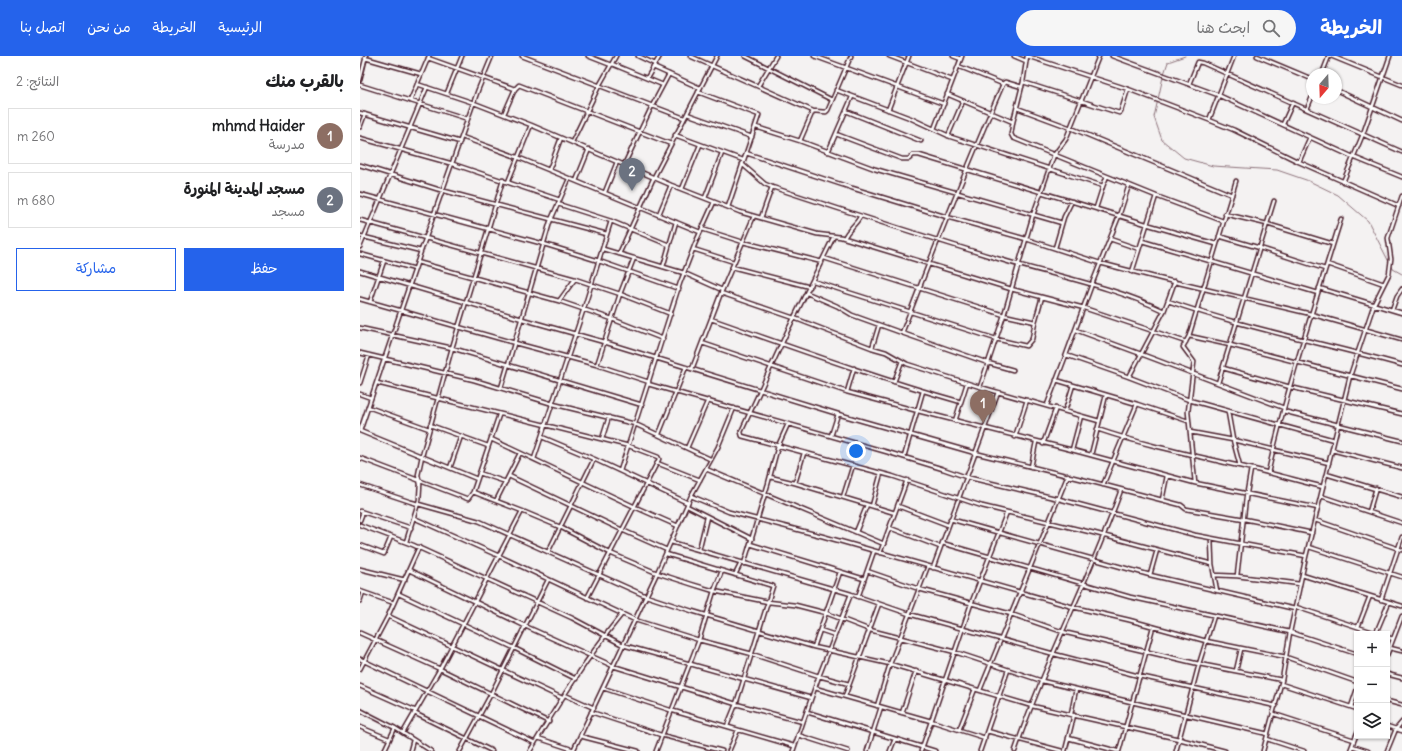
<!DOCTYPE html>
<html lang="ar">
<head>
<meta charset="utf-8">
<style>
  :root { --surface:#fff; --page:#f6f6f6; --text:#202124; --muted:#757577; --line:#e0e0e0; --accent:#2563eb }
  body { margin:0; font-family:Delius,"Playpen Sans Arabic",sans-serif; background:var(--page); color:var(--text); direction:rtl }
  .controls { position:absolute; right:12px; bottom:12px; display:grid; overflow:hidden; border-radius:0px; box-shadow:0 1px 3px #0004 }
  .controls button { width:36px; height:36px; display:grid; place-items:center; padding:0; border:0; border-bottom:1px solid var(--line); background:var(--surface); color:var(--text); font:20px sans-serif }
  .compass { position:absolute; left:946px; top:12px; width:36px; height:36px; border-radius:50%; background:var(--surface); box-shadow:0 1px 3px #0004; rotate:199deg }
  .you { position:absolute; left:496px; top:395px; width:14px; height:14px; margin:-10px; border:3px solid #fff; border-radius:50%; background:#1a73e8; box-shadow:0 0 0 6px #1a73e833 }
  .badge { display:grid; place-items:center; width:26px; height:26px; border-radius:50%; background:var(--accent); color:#fff; font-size:13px; font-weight:700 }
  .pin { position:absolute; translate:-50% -33px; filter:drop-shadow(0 1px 2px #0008) }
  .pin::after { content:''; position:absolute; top:21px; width:14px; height:12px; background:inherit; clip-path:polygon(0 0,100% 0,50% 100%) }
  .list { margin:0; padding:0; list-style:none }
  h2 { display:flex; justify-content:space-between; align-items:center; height:52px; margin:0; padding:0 16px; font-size:17px }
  h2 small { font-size:13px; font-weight:400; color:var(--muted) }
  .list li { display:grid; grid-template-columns:26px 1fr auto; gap:12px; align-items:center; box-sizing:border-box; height:56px; margin:0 8px 8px; padding:0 8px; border:1px solid var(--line); border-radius:0px }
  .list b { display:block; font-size:15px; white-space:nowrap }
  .list p { margin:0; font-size:13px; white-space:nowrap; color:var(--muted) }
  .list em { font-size:13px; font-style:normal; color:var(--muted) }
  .actions { display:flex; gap:8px; padding:12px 16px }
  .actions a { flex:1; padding:9px 0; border:1px solid var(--accent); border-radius:0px; text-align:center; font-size:14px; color:var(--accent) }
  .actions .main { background:var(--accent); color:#fff }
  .icon { flex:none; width:22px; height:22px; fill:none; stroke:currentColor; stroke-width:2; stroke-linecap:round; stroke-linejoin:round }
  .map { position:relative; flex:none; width:1042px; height:695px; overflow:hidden; direction:ltr }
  header { display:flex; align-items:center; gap:24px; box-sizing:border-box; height:56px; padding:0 20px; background:var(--accent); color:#fff }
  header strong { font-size:19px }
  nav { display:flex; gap:22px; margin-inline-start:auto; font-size:14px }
  .search { width:280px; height:36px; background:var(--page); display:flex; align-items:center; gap:10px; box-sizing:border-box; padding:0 14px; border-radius:22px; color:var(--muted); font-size:15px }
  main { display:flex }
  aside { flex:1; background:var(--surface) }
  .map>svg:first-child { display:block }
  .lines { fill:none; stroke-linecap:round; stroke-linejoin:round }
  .stream { stroke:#8d727a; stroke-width:1 }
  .street-casing { stroke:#4a1f2b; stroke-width:5.5 }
  .street { stroke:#fff; stroke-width:2.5 }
</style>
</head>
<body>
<header>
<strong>الخريطة</strong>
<div class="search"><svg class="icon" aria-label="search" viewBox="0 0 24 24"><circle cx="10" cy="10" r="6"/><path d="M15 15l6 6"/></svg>ابحث هنا</div>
<nav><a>الرئيسية</a><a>الخريطة</a><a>من نحن</a><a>اتصل بنا</a></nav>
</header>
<main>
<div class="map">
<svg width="1042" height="695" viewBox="0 0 1042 695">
  <rect width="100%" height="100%" fill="#f4f2f2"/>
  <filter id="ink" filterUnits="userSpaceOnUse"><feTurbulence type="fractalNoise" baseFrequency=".025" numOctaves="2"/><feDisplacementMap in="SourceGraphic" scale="8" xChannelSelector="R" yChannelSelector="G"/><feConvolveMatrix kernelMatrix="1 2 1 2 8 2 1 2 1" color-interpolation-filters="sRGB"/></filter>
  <g filter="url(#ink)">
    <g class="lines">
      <path class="stream" d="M 825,0 L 808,6 L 803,21 L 794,61 L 802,84 L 824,102 L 853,110 L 917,114 L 949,125 L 978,139 L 1008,165 L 1029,206
        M 1032,210 L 1033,213 L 1042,218"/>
      <g class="street-casing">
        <path id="street" d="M 162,0 L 324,62
          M 228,0 L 251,9
          M 278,0 L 295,8
          M 330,0 L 453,55 L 466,56 L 468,54 L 491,0
          M 385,0 L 472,44
          M 454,0 L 584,48
          M 529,0 L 592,24
          M 593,0 L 601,3
          M 654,0 L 666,5
          M 667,0 L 768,33 L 849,64 L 874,74 L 939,106 L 1039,150
          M 752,0 L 858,39 L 993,101 L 1042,121
          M 897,0 L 952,23
          M 971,0 L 1042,29
          M 5,2 L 61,18
          M 68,2 L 155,33
          M 252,8 L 303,29
          M 598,10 L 643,28 L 645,26 L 662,31
          M 293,11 L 340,32
          M 962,18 L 969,0
          M 287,22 L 300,0
          M 0,24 L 6,0
          M 663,26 L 759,57 L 761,55 L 768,33
          M 57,28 L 114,47 L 171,69 L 311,129 L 380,156 L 457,178 L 481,181 L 651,233 L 724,252 L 826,286
          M 643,28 C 607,110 574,193 542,277 L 628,307 L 653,314
          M 829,28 L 838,6 L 843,7 L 1042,96
          M 0,29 L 108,63
          M 398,30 L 416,0
          M 476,34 L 550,62 L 591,81 L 743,130 L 736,152
          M 976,34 L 1042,65
          M 338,36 L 399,59 L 368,151
          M 87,37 L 102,0
          M 587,38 L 653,66 L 651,78 L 653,82 L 796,140 L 863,165
          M 50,45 L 69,0
          M 657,52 L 711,72 L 872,139
          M 947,53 L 952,41
          M 528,54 L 549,0
          M 486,55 L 561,85
          M 0,57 L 100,86
          M 144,58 L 155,33 L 159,29 L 311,88
          M 327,58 L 392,81
          M 849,64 L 874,0
          M 653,66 L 663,26 L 667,0
          M 923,68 L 933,46
          M 0,71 L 5,58
          M 396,71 L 440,85 L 515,113 L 702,167
          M 574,73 L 602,0
          M 476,78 L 542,103 L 549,103 L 553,99 L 559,99 L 786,168 L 856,188
          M 315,79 L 383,104
          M 588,80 L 603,45
          M 102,81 L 157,101 L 340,176
          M 0,82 L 93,108 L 200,144
          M 440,85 L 453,55
          M 212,86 L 239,30 L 256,0
          M 468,96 L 492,41
          M 386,97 L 492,132 L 587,161 L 666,183 L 740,207 L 802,223 L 951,258 L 1042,284
          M 939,106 L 950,81
          M 382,108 L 405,128 L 412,131 C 491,157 569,182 649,206 C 701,221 754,231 804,255
          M 0,109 L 77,133 L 247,178
          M 264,109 L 292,50 L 309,18
          M 189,114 L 201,82
          M 216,125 L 229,93
          M 148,126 L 171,69
          M 983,126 L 1003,78 L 1030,0
          M 743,130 L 747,120
          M 322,133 L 340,89
          M 245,136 L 257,106
          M 0,138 L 184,188 L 239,205 L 319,233
          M 345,142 L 362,97
          M 198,148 L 251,165 L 309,189
          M 299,158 L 311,129
          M 865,158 L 907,168 L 973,188
          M 401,162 L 412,131
          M 0,164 L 215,223 L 260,238 L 311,258
          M 342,173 L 383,186 L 462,206
          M 0,180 L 61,195
          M 474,180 L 428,274 L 381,376 L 382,380 L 532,420 L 622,450 L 734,477 L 852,508
          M 859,180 L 900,192 L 965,213
          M 484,182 C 489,172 495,170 500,161
          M 750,183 L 779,193
          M 782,185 L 958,237
          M 0,191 L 67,31
          M 695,192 L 704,161 L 712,145
          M 243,193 L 324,217 L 362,234
          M 333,193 L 374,206
          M 0,198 L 55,213
          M 259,198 L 294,121 L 357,0
          M 464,202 L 644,259 L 675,266
          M 57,206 L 199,245 L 252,263 L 303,283
          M 967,208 L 1024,228
          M 303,211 L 316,166
          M 372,211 L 450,231
          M 0,215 L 162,263 L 244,286 L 478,358 L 615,397 L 725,424 L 821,449 L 826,453 L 884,463 L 952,477
          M 772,216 L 796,140
          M 453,225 L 636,283 L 666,290 L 672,283 L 675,266 L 682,241
          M 959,232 L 1042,257
          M 361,237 L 434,262 L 512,292 L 526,296 L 547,308 L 620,331 L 739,365
          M 447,237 L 477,250 L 492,259 L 542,277
          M 0,243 L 155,287 L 237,309 L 289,326
          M 199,245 L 215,223
          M 808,245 C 884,272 964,287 1042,309
          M 10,246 L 24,205
          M 1032,254 L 1037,240 L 1042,233
          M 351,263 C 434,292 516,322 601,346
          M 0,272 L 92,292 L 282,349
          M 716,274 L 781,298 L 924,352
          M 829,280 L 876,125
          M 342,287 L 487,336 L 558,355 L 712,394 L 835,427 L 958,452
          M 512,292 L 519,269
          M 0,297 L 114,324 L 193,348 L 275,368 L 350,403
          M 706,299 L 769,321 L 829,344 L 974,384
          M 237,309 L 260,238 L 274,202
          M 863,312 L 930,331 L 1042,358
          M 332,313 L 361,237 L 394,160
          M 769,321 L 804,255 L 815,225
          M 696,324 L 777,348 L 828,365
          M 534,326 L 542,305
          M 0,327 L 9,299
          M 17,327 L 269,390 L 298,401 L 299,403 L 297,407 L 227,542
          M 858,327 L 914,145
          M 288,328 L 527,396 L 583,413 L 606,421 L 699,443 L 835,479 L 946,500
          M 620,331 L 644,259 L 673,159 L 685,125 L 694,99 L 706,83 L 739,0
          M 141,332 L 190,166 L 209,123
          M 487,336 L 494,312
          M 0,338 L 11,342
          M 687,349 L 706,299 L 732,228 L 759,160 L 769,129
          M 8,351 L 69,373
          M 705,355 L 713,329
          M 923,355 L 1042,385
          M 868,356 L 873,384 L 880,410
          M 595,365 L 607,327
          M 70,369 L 128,390
          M 737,373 C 784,389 832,399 880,410 C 908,416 935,424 963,431
          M 830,376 L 873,384 L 969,407
          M 299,378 L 326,311
          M 471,380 L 478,358
          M 182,381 L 234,403 L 328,447
          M 655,381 L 667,344
          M 131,383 L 275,451 L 318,470
          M 242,383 L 249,361
          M 683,388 L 696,352
          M 327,392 L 348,344
          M 712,394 L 721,360
          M 972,394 L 1042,412
          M 731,399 L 746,339
          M 544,401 L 563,335
          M 0,402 L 108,443 L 113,436 L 139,359
          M 174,403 L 225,249 L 251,165
          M 297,407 L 340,424
          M 671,411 L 676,386
          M 90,412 L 101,380
          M 346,413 L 524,488
          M 260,415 L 320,227 L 335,188 L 354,146
          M 119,417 L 146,426
          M 908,417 C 927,331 955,247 981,163
          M 966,418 L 1042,441
          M 149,420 L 262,474 L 307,494
          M 410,421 L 435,427 L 535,457
          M 117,423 L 0,375 L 61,195 L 118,34 L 132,0
          M 435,427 L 444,397
          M 835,427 L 828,356 L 834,306 L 823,291 L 829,280 L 870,289 L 1042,333
          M 0,429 L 51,446 L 119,465 L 286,540 L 332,555 L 454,591 L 530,608 L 672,650 L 819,683 L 865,695
          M 743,429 L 777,348
          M 113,436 L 162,455 L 200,471 L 250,497 L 297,517 L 331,528 L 354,535 L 408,546 L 435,549 L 466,557 L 510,574 L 595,596 L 682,625 L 908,678
          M 331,440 L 369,456 L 462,480 L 713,551 L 769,564 L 846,585 L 926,601 L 997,626
          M 961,440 L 1042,467
          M 483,441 L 493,409
          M 802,444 L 807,420
          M 136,445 L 160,397
          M 327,450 L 392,483
          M 512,450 L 521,417
          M 538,450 L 588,469
          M 0,455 L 51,472
          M 1009,456 L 1016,432
          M 54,462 L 139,500 L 275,564 L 339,584 L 392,598 L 459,620 L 489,628
          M 590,463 L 790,519 L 935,553
          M 0,464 L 3,456
          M 955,464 L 1042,494
          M 0,469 L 53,489 L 212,562 L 263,589 L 451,642
          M 530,472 L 580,491
          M 496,476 L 507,449
          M 851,482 L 852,508 L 857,535
          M 46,486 L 59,444 L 60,428 L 58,419 L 62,400 L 92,292 L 143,124
          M 311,486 L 491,538 L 549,558 L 694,598 L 779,620 L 916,650
          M 582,487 L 770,541 L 930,576 L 997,598
          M 390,488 L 504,523
          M 0,489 L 24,498 L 31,481
          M 949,491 L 1042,521
          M 339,494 L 347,461
          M 188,496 L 234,403
          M 520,497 L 547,424
          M 306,498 L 413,530 L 376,648 L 367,670
          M 384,508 L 408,428 L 418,390 L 428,368
          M 573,512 L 638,336
          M 0,513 L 45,524
          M 49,514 L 165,570 L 253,610 L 376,648 L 443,666
          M 507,515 L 559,533 L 651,558 L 703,576 L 839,608 L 922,624
          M 375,519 L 381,507
          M 790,519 L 797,494
          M 854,519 L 877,520 L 940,528
          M 942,519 L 1042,550
          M 877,520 L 886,442 L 891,413
          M 0,535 L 34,547
          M 39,538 L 154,592 L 216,623
          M 498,541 L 514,495
          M 1021,544 L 1042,481
          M 0,545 L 3,536
          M 936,551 L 1019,578
          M 28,560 L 202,642
          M 998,571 L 1010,540
          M 460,574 L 475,579
          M 0,577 L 80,613 L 189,666
          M 1016,577 L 1029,546
          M 1027,581 L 1033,583
          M 454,591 L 480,516
          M 1030,592 L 1042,595
          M 1027,599 L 1042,560
          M 0,603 L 175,687
          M 0,613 L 28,560 L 59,491
          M 876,615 L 881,593
          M 1027,618 L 1042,622
          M 921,628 L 997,653
          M 0,630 L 56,655
          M 243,632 L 310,654 L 434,690
          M 455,632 L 571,665 L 625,682
          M 620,634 L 708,419
          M 205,639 L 234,652
          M 485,640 L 519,548
          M 1027,645 L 1042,649
          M 517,650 L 530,608 L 568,510
          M 991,651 L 997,633
          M 0,654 L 35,672 L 71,695
          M 231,656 L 301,679 L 362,695
          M 447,656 L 575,695
          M 54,657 L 132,695
          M 542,657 L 556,615
          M 711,658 L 716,633
          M 914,658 L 994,684
          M 1027,670 L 1042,675
          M 0,671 L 29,683
          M 599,674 L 615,633
          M 627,675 L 702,695
          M 43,677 L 80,613 L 162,455
          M 438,679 L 488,695
          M 220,680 L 278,695
          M 178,682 L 214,694
          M 708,682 L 757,695
          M 907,683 L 944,695
          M 992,690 L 1008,695
          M 24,695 L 35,672
          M 50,695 L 53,684
          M 100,695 L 131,638 L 188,524
          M 170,695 C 198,648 227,601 262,558
          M 213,695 L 297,517 L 331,440 L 358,391 L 374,352
          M 296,695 L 339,584 L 354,535 L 362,515
          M 369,695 L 378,674
          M 433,695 L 459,620 L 491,538
          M 507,695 L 521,651
          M 530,695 L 535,683
          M 561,695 L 611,548 L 647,456
          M 620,695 L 648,614
          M 655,695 C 685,606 730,522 761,434
          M 705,695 L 714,659
          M 759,695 L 793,571
          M 816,695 L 839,608 L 854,560
          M 903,695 L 922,624 L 930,576 L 946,500 L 990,320 L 1014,248 L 1029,218 L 1031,203 L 1028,182 L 1042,140
          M 990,695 L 997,677
          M 1027,695 L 1036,673 L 1042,666"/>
      </g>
      <use href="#street" class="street"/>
    </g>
  </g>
</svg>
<div class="controls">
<button>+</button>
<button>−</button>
<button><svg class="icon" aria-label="layers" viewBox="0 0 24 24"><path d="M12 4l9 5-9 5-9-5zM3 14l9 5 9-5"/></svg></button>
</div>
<svg class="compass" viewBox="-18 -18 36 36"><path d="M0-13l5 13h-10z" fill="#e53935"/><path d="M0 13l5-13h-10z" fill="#757577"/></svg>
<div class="you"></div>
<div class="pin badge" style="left:623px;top:367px;background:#8d6e63">1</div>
<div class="pin badge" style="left:272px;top:135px;background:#6b7280">2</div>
</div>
<aside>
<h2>بالقرب منك<small>النتائج: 2</small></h2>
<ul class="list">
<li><span class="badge" style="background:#8d6e63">1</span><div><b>mhmd Haider</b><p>مدرسة</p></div><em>260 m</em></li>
<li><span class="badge" style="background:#6b7280">2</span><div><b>مسجد المدينة المنورة</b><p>مسجد</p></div><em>680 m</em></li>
</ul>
<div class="actions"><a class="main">حفظ</a><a>مشاركة</a></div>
</aside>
</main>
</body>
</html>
